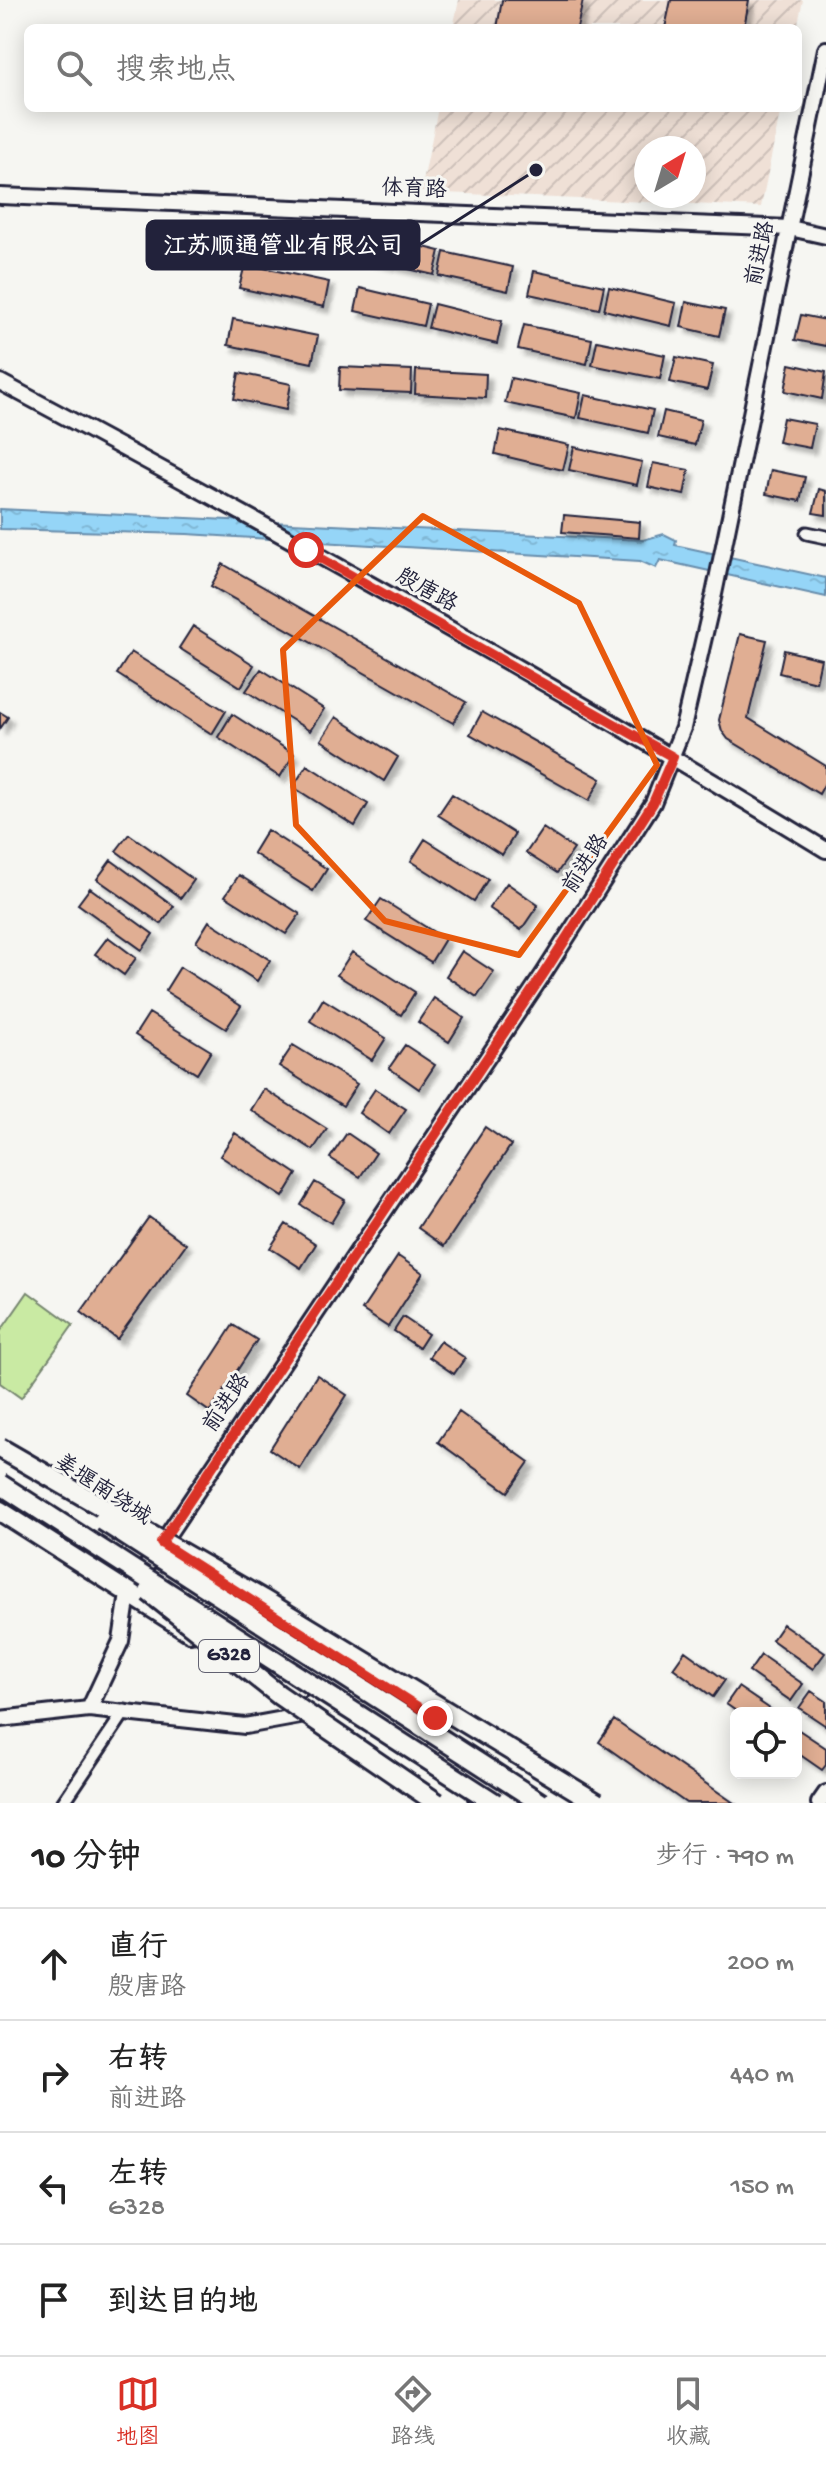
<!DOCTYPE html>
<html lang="zh">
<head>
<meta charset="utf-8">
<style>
  :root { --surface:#fff; --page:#f6f6f6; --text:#222; --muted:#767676; --line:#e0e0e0; --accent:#d93025 }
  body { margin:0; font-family:"Gochi Hand","LXGW WenKai TC",sans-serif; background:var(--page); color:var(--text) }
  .controls { position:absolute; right:24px; bottom:24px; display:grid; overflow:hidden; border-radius:12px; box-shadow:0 4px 20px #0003 }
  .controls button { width:72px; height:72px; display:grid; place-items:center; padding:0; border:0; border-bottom:2px solid var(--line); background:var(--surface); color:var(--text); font:40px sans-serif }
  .compass { position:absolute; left:634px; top:136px; width:72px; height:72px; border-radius:50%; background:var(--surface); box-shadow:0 4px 20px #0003; rotate:38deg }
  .stop { position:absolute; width:24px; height:24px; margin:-18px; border:6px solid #d93025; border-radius:50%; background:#fff }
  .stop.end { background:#d93025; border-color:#fff; box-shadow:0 2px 8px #0008 }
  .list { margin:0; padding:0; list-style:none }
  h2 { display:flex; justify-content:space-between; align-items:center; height:104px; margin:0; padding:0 32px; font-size:34px }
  h2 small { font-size:26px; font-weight:400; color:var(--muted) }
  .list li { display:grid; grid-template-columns:52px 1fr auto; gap:24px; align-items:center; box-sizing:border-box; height:112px; padding:0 32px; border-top:2px solid var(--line) }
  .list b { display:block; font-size:30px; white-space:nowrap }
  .list p { margin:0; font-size:26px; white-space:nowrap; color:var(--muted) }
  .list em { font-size:26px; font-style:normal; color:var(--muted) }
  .icon { flex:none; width:44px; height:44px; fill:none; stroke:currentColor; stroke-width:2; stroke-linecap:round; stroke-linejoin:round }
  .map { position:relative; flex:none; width:826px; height:1803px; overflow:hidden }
  .search { position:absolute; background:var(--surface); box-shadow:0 4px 20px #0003; left:24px; right:24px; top:24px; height:88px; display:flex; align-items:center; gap:20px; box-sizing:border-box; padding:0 28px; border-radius:12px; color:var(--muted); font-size:30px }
  .sheet { height:552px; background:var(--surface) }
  nav { display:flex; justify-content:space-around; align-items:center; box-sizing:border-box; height:112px; border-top:2px solid var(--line); background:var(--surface); font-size:22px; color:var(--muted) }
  nav a { display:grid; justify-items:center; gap:4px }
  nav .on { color:var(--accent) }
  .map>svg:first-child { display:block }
  .industrial { fill:url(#industrial-furrows); fill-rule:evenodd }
  .grass { fill:#c9eaa3; stroke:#76866f; stroke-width:2 }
  .water { fill:url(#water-ripples); stroke:#678dac; stroke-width:2 }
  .building { fill:#e0ae93; stroke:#22223b; stroke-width:2; filter:url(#shadow) }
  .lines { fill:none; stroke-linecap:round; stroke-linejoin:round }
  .minor-casing { stroke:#22223b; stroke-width:17 }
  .tertiary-casing { stroke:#22223b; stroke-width:20 }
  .primary-casing { stroke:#22223b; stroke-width:24 }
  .minor { stroke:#f6f6f2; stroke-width:11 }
  .tertiary { stroke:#f6f6f2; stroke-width:14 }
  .primary { stroke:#f6f6f2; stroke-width:18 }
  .trunk-bridge-casing { stroke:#22223b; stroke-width:24; stroke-linecap:butt }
  .trunk-bridge { stroke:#f6f6f2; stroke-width:18 }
  .route { stroke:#d93025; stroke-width:10 }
  .marked { fill:none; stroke:#e8590c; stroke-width:6; stroke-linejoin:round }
  .labels { text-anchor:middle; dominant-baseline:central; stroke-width:6; stroke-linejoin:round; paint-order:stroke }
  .shield { fill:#f6f6f2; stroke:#626272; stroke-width:2 }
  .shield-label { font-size:20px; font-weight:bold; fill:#22223b }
  .street-label { font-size:22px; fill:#22223b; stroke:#f6f6f2 }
  .leader { fill:none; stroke:#22223b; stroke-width:3 }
  .callout-dot { fill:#22223b; stroke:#f6f6f2; stroke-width:3 }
  .callout { fill:#22223b; stroke:#22223b; stroke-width:3 }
  .callout-label { font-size:24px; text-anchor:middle; font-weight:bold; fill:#fff }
</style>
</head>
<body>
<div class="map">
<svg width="826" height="1803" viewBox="0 0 826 1803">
  <defs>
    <pattern id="industrial-furrows" width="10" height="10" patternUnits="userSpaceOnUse" patternTransform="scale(2)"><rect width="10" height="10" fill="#efe0d6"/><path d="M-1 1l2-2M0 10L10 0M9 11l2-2" fill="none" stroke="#cdc0b9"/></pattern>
    <pattern id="water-ripples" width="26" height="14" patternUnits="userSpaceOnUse" patternTransform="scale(2)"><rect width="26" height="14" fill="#95d5f7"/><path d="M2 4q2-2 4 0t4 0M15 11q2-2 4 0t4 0" fill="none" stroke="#80b7d5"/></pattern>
    <filter id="shadow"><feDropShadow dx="5.5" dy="5.5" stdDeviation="2" flood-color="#0004"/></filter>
  </defs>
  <rect width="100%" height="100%" fill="#f6f6f2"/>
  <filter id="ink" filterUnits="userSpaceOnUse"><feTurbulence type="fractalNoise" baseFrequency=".0125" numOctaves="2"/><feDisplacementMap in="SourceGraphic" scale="16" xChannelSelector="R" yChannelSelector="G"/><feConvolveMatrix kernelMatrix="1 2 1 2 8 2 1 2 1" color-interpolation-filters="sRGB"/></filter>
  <g filter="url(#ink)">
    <path class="industrial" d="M 459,0 L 803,0 L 797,28 L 453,28 Z
      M 438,108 L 781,108 L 761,207 L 421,192 ZM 646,148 L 694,148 L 694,196 L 646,196 Z"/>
    <path class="grass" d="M 28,1292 L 73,1325 L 21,1398 L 0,1383 L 0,1332 Z"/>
    <path class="water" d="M 0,509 L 643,540 L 664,534 L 676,540 L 675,545 L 826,578 L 826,597 L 660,560 L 656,568 L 640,561 L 187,534 L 0,529 Z"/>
    <path class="building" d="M 502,0 L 583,0 L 577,28 L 497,28 Z
      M 671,0 L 749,0 L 744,28 L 665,28 Z
      M 371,234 L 440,251 L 434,275 L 365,259 Z
      M 444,252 L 513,267 L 508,291 L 439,276 Z
      M 245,264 L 329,282 L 324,307 L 239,288 Z
      M 534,271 L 604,286 L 599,309 L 529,294 Z
      M 609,287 L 676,303 L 671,326 L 604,310 Z
      M 360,288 L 428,304 L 423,326 L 355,311 Z
      M 686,302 L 725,310 L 719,336 L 681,327 Z
      M 434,304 L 502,321 L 497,344 L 428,328 Z
      M 801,315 L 826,320 L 826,346 L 795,340 Z
      M 233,319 L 318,336 L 312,363 L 228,345 Z
      M 524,325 L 592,339 L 587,364 L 518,349 Z
      M 597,341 L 665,355 L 660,379 L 592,365 Z
      M 676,357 L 713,365 L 707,390 L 670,382 Z
      M 790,364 L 826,372 L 822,399 L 785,391 Z
      M 340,367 L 412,370 L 411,393 L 339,390 Z
      M 416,370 L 486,374 L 485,398 L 415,394 Z
      M 239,373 L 291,384 L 286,410 L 234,399 Z
      M 511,378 L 581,393 L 576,418 L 505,403 Z
      M 585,395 L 653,410 L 648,433 L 580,418 Z
      M 664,411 L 701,420 L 695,445 L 658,437 Z
      M 783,418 L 815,424 L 810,448 L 778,442 Z
      M 500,430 L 569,445 L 563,470 L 495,454 Z
      M 574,447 L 642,462 L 637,485 L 569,470 Z
      M 653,463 L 689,470 L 684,495 L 648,487 Z
      M 771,470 L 805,477 L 800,501 L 766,494 Z
      M 819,489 L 826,491 L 826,515 L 813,513 Z
      M 564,515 L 640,522 L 639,538 L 562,532 Z
      M 223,564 L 466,702 L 453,723 L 211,586 Z
      M 193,626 L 254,665 L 241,687 L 179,648 Z
      M 740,634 L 767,640 L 748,718 L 826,766 L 826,781 L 819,794 L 728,739 L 722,731 L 719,720 Z
      M 784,650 L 821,659 L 816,682 L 779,673 Z
      M 131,652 L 226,711 L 212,734 L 117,674 Z
      M 261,669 L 324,709 L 310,731 L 246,691 Z
      M 0,712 L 8,717 L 0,729 Z
      M 482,712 L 601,779 L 589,801 L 470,734 Z
      M 232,714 L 294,754 L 280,777 L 218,737 Z
      M 336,717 L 398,757 L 384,781 L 321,740 Z
      M 307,765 L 368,804 L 355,826 L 293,787 Z
      M 452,794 L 515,834 L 502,855 L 438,815 Z
      M 543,828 L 574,849 L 557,873 L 526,853 Z
      M 267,830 L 327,869 L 313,891 L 253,853 Z
      M 129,834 L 194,880 L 181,898 L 116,851 Z
      M 425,839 L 488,879 L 474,901 L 411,861 Z
      M 111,860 L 174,906 L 161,924 L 97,879 Z
      M 239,875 L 300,914 L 286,934 L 225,896 Z
      M 507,883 L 538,905 L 521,930 L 489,908 Z
      M 90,888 L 153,934 L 142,950 L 78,904 Z
      M 381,899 L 445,939 L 431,962 L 366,921 Z
      M 209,921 L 270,960 L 257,981 L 196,942 Z
      M 108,937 L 136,958 L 124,975 L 95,954 Z
      M 462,951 L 494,972 L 477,997 L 446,976 Z
      M 352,952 L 415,992 L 401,1015 L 337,975 Z
      M 180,967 L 241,1006 L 226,1029 L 165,991 Z
      M 434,998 L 464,1018 L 449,1042 L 418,1022 Z
      M 323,999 L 386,1038 L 372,1060 L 310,1021 Z
      M 149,1013 L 211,1051 L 197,1074 L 135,1035 Z
      M 293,1045 L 357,1084 L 343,1106 L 279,1066 Z
      M 405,1045 L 435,1065 L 419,1089 L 389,1068 Z
      M 264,1089 L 327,1129 L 313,1150 L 251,1110 Z
      M 375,1089 L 406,1109 L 389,1134 L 359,1113 Z
      M 485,1127 L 511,1145 L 444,1246 L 418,1228 Z
      M 235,1133 L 297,1174 L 283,1197 L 220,1156 Z
      M 347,1133 L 376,1153 L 360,1177 L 330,1158 Z
      M 315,1182 L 345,1200 L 331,1223 L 301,1205 Z
      M 149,1217 L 186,1244 L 117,1339 L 81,1312 Z
      M 286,1224 L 316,1244 L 301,1268 L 270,1248 Z
      M 398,1256 L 423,1273 L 388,1327 L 362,1310 Z
      M 403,1317 L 428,1334 L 419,1348 L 394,1331 Z
      M 233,1325 L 257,1340 L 210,1412 L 187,1396 Z
      M 440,1341 L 465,1358 L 454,1374 L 429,1357 Z
      M 317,1375 L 347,1395 L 300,1469 L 270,1449 Z
      M 459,1412 L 529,1462 L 508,1492 L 438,1442 Z
      M 783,1624 L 825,1653 L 813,1669 L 772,1640 Z
      M 685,1651 L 725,1680 L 713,1697 L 673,1668 Z
      M 761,1655 L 803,1684 L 791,1701 L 749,1672 Z
      M 738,1687 L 776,1713 L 739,1713 L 726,1704 Z
      M 811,1691 L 826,1701 L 826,1726 L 799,1708 Z
      M 614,1720 L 734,1803 L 686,1803 L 599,1742 Z
      M 796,1728 L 826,1748 L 826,1765 L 822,1770 L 796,1752 Z"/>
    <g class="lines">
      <g class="minor-casing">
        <path id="minor" d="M 807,533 L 826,537
          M 63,1803 L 125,1711"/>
      </g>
      <g class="tertiary-casing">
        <path id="tertiary" d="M 0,196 L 790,228 L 826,236
          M 0,382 C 279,531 556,685 826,850
          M 89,1709 L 245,1726 L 311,1714
          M 0,1719 L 89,1709 L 121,1641 L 128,1594 L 544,973 L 653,803 L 683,728 L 714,594 L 826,49
          M 819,1803 L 826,1793"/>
      </g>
      <g class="primary-casing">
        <path id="primary" d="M 0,1511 L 190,1632
          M 319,1644 L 570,1803
          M 310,1706 L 458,1803"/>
      </g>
      <use href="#minor" class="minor"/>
      <use href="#tertiary" class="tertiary"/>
      <use href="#primary" class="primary"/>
      <g class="trunk-bridge-casing">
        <path id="trunk-bridge" d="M 0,1448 L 262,1599 L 597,1803
          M 0,1484 L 495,1803
          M 103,1521 L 541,1803
          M 149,1592 L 279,1695 L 437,1803"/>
      </g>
      <use href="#trunk-bridge" class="trunk-bridge"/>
    </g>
  </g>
  <g class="lines" filter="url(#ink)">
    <path class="route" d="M 306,550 L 673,757 L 653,803 L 544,973 L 161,1543 L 435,1718"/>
  </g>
  <path class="marked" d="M 423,516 L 579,603 L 657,765 L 519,955 L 385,921 L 296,825 L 283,650 Z"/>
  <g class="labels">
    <rect class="shield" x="199" y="1640" width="60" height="32" rx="6"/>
    <g class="shield-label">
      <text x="229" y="1656">G328</text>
    </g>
    <g class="street-label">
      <text transform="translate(414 191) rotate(2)">体育路</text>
      <text transform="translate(762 254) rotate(-78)">前进路</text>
      <text transform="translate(426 592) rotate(29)">殷唐路</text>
      <text transform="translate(587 865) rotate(-57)">前进路</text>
      <text transform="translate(228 1404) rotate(-56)">前进路</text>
      <text transform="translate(102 1491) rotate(33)">姜堰南绕城</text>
    </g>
  </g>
  <path class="leader" d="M536 170L419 245"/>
  <circle class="callout-dot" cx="536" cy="170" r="8"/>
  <rect class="callout" x="147" y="221" width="272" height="48" rx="8"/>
  <g class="callout-label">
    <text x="283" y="253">江苏顺通管业有限公司</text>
  </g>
</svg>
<div class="controls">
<button><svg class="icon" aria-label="locate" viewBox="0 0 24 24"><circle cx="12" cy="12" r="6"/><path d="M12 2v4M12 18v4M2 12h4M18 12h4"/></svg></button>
</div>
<svg class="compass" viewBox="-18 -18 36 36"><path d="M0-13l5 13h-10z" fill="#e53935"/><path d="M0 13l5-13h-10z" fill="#767676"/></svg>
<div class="stop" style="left:306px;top:550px"></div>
<div class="stop end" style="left:435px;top:1718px"></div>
<div class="search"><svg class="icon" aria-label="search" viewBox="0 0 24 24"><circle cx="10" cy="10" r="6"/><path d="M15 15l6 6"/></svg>搜索地点</div>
</div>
<section class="sheet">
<h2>10 分钟<small>步行 · 790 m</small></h2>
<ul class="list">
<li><svg class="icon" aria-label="ahead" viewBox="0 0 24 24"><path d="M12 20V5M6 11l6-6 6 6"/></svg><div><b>直行</b><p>殷唐路</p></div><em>200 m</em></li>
<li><svg class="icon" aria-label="right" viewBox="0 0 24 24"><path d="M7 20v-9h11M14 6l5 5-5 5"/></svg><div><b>右转</b><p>前进路</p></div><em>440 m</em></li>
<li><svg class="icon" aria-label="left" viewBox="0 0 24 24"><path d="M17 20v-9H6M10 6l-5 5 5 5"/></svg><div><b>左转</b><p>G328</p></div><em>150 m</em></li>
<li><svg class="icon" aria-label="arrive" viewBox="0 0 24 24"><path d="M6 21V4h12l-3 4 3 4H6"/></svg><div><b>到达目的地</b></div></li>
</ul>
</section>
<nav>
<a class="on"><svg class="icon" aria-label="map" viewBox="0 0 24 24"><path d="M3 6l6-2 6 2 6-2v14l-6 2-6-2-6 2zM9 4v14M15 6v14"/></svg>地图</a>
<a><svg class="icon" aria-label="directions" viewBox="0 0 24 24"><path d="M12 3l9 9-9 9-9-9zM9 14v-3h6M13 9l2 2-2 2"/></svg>路线</a>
<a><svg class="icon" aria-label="saved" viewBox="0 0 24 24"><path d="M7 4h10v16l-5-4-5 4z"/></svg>收藏</a>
</nav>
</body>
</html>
